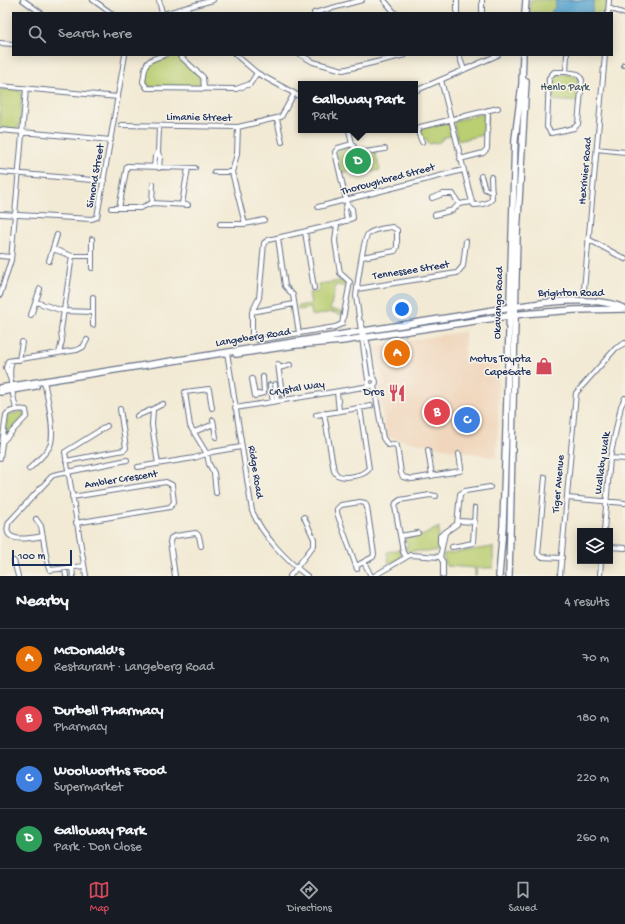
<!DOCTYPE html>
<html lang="en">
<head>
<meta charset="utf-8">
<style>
  :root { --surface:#171b24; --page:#20242c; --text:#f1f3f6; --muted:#9ea1a6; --line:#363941; --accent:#d1495b }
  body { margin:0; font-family:"Gochi Hand",sans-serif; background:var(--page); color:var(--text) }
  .controls { position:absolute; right:12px; bottom:12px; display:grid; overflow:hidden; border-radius:0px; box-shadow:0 2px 10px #0003 }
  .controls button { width:36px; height:36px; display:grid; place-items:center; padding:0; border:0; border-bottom:1px solid var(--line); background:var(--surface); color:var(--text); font:20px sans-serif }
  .scale { position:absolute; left:12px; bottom:10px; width:60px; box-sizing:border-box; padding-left:4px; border:2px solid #1b2f5e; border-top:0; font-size:11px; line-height:14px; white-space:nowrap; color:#1b2f5e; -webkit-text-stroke:3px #f7f3e8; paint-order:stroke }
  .you { position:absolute; left:402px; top:309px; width:14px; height:14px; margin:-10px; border:3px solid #fff; border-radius:50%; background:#1a73e8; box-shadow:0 0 0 6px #1a73e833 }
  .badge { display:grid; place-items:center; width:26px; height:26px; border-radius:50%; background:var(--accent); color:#fff; font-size:13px; font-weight:700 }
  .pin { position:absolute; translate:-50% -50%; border:2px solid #fff; box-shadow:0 1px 4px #0006 }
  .popup { position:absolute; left:298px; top:81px; width:120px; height:52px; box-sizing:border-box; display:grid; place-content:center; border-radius:0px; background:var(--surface); filter:drop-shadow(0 1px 3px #0005); font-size:13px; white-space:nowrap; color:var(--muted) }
  .popup b { font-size:15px; color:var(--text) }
  .popup::after { content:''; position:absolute; left:50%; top:100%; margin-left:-8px; border:8px solid transparent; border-top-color:var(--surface) }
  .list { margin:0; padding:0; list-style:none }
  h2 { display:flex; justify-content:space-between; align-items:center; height:52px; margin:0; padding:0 16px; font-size:17px }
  h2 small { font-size:13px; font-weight:400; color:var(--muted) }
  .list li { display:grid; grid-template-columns:26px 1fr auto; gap:12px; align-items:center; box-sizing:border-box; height:60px; padding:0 16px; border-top:1px solid var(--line) }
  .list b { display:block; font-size:15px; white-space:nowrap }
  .list p { margin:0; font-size:13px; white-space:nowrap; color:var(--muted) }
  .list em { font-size:13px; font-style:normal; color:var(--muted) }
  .icon { flex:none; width:22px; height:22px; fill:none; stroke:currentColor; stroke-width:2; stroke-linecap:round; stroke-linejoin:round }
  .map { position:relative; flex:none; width:625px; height:576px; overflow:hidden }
  .search { position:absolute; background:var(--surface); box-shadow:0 2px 10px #0003; left:12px; right:12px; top:12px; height:44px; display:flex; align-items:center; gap:10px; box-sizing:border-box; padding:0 14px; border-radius:0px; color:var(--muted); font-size:15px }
  .sheet { height:292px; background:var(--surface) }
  nav { display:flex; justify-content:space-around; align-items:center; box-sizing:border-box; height:56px; border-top:1px solid var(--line); background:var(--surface); font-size:11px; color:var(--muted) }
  nav a { display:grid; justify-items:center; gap:2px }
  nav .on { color:var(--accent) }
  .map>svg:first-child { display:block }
  .built { fill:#f0d6bc }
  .green { fill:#bace72; stroke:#6a7e68 }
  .water { fill:#54a3ce; stroke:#386996 }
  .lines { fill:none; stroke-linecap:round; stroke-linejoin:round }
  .street-casing { stroke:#667087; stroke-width:6 }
  .secondary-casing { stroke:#667087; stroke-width:8 }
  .street { stroke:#fff; stroke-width:4 }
  .secondary { stroke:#fff; stroke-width:5.5 }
  .labels { text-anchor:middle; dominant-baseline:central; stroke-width:3; stroke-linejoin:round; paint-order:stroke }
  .park-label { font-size:11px; fill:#435763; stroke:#f7f3e8 }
  .street-label { font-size:11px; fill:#1b2f5e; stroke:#f7f3e8 }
  .poi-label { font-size:11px; fill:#1b2f5e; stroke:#f7f3e8; text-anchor:end }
</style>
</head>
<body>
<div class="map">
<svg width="625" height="576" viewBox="0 0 625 576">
  <rect width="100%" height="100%" fill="#f7f3e8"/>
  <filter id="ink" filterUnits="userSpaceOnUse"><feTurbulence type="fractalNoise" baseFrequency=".025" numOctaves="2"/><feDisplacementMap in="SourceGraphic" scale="8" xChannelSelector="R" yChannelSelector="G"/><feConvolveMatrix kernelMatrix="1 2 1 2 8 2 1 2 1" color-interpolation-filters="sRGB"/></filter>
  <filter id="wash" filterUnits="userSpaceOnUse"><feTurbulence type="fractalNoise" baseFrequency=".012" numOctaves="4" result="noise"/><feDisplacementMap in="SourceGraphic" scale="16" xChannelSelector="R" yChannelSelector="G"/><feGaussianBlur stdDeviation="0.9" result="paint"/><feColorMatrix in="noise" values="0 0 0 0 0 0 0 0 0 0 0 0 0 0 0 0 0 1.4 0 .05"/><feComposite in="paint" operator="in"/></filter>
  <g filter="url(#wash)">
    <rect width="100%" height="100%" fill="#f2ead4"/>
    <path class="built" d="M 465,331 L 464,363 L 499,364 L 497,458 L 386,437 L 379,389 L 386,384 L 378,367 L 376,348 L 402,342 Z"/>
    <path class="green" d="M 530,0 L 607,0 L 606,13 L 530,13 Z
      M 171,55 L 178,56 L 201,76 L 202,80 L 201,87 L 148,87 L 145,82 C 148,58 149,61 171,55 Z
      M 555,74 C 583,75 580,76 578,102 L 549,100 L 551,79 Z
      M 0,89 L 19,90 L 22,93 L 20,125 L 17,129 L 0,128 Z
      M 484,113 L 487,116 L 486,134 L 458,141 L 454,126 L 455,121 Z
      M 447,122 L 450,125 L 453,135 L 443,138 L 440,142 L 428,144 L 427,139 L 420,137 L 421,129 Z
      M 349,147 L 361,154 L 375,151 L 380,170 L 371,172 L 359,169 L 341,173 L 337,153 L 339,150 Z
      M 340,281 L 347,281 L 348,287 L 336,285 L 330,309 L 343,312 L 342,315 L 331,312 L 312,316 L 311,308 L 298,310 L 298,306 L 311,304 L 309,293 L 318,292 L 320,287 L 319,284 Z
      M 24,411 L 25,415 L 9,433 L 6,433 L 7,416 L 9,414 Z
      M 439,527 L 438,551 L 409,551 L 405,549 L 404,547 L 408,546 L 407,542 L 404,542 L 406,538 L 420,535 L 422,536 Z
      M 493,547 L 493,568 L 477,568 L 476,576 L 475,576 L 475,568 L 446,566 L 443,554 Z
      M 401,549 L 401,558 L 389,564 L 387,552 Z"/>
    <path class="water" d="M 556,0 L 594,0 L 592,13 L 550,13 L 555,7 Z"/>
  </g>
  <g filter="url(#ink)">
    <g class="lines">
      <g class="street-casing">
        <path id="street" d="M 23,0 L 41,13
          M 93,0 L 111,13
          M 159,0 L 162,13
          M 384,0 L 395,13
          M 609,8 L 625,14
          M 167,13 L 213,0
          M 314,13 L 362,0
          M 457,13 L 457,0
          M 482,13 L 482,0
          M 608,13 L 609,0
          M 0,43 L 13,44
          M 165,55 C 144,61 146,62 143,82 L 147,88 L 236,89 L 250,84 L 257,73
          M 179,55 L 203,77 L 204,89
          M 236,55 L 257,73 L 301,97
          M 301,55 L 313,62 L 343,70 L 405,55
          M 459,55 L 464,70
          M 624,65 L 625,65
          M 566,72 L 578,74 L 582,80 L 578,124 L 574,128 L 551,133 L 547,127 L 549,78 L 554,72 L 566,72 L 567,55
          M 0,86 L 118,97
          M 415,91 L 498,55
          M 277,119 L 282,142
          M 121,125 L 238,127 L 281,117 L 294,94
          M 238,127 L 237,154 L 232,172 L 245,224
          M 0,130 L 111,140
          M 349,130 L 352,144 L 357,151 L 365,152 L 385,149
          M 422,142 L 418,132 L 420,127 L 498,108
          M 597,149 L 625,152
          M 158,153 L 160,157 L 159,168
          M 460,159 L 483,153 L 487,149 L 488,110
          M 154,167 L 155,157 L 158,153 L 159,126
          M 0,172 L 104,181
          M 214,172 L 232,172
          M 481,176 L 485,189 L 492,192
          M 432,198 L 443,194 L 453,194 L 459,204
          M 472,202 L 474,205 C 480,205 488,204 492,199 L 491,177
          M 152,203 L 153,184
          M 182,204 L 188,168
          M 347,204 L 345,210 L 347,221
          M 318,207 L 463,170
          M 111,208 L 140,208 L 152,203 L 188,205
          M 119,208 L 127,166 L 195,168
          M 0,214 L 92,219 L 97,217 L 125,55
          M 435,215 L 453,210 L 459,204 L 472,202 L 441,80
          M 220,224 L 245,224 L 264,220
          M 337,224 L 335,241 L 340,273 L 350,282 L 342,324 L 335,327 L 258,340 L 254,338 L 252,335 L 252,312 L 259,298 L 264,243 L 268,240 L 337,224 L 353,218 L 352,209 L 347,204 L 335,152 L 338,148 L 352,144
          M 305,232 L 314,288
          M 278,238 L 285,286 L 293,295 L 299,333
          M 92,239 L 92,268
          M 588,239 L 625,259
          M 53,249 L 72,256 L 91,256
          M 0,256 L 11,257
          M 362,257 L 395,251 L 397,247 L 397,230 L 392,227 C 385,228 373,229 368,234 C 363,239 357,287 356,296 L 368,380
          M 49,261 L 57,235
          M 357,289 L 457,273 L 463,266 L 466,241
          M 584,290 L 605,55
          M 0,295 L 11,260 L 26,89
          M 93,297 L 93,325
          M 36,302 L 63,311 L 93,312
          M 252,312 L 294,304
          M 31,315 L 40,289
          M 361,322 L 368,345 L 373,378
          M 227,352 L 252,511 C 263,536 286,560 307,576
          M 59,353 L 62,341 L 61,330 L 72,256
          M 13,360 C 6,371 14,397 16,410
          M 19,360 L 22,342
          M 278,364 L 282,394
          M 279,368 L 290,365
          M368 382a4 4 0 1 1 8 0a4 4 0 1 1-8 0Z
          M 10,378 L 6,368 L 8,361 L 77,350 L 83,347 L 87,340
          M 252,379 L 255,396
          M 275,384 L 277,401
          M 270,385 L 273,402
          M 374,385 L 383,438 L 388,445 L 394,444 L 397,446 L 401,473 L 403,477 L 412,479 L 460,471 L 461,468 L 459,454
          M 337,392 L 339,411
          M 255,395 L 264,393 L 263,377
          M 212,408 L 209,389 L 185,392 L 190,426 L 207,454 L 209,464 L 214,473 L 216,493
          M 235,408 L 370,386
          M 324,413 L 334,471 L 337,475 C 344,479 364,476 369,469 L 360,408
          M 316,415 L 371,406
          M 137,416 L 153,409
          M 213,420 L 216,437
          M 194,432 L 214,424
          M 428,450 L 432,476
          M 0,458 L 6,415 C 9,410 20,409 26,410 L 27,416 L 2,442
          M 610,458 L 625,459
          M 66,461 L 124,450 L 126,448 L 120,409
          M 158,464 L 152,425 L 153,409 L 163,404
          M 138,467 L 194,458 L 212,452 L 241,447
          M 29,469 C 36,462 45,455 50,446 C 56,432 47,396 44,381
          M 545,477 L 538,554 L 541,557 L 562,558
          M 72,497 L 166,482 L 172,485 L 174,502 L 170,507 L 76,523
          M 567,498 L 625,503
          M 36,519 L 41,526 L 48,566 L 50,570 L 84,566
          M 458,521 L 475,522
          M 604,531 L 610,458 L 621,406 L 625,398
          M 43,536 C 31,538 0,545 9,522 L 53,475 L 127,460
          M 400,536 L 418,533
          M 452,547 L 473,543 L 475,508
          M 610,547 L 625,548
          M 442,548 L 440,543 L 440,536 L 457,524 L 460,494 L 465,491 L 490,487
          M 406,557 L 403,552 L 395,507 L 396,503 L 400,500 L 430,495 L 436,496
          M 440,557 L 445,533
          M 14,561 L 18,576
          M 364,562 L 371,576
          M 356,566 L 373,557 L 374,554 L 367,507 L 365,503 L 360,502 L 341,505 L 337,509 L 337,513 L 356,566 L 357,569
          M 72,567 L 73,576
          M 65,569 L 66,576
          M 86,576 L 65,452 L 107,426
          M 175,576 L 170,542 L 171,538 L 175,536 L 196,533 L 199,536 L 201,546
          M 290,576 L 314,545 L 314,539 L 304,517
          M 374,576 L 410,555 L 440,557 L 443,562 L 443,576
          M 560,576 L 576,393 L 616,348 L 625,343
          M 600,576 L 601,561"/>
      </g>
      <g class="secondary-casing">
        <path id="secondary" d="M 525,13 L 526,0
          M 236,354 L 296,345 L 342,341 L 522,314 L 574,310 L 624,309
          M 0,388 L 459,316 C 499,309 589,290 625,309
          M 0,392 L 36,386
          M 499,576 L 503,526 L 515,139 L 522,84 L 523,55
          M 509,576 L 517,235 L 526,81"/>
      </g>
      <use href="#street" class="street"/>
      <use href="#secondary" class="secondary"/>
    </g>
  </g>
  <defs>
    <g id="shop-bare" transform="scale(1.38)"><path d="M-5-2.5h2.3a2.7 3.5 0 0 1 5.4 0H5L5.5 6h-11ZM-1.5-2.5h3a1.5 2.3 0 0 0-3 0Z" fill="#d1495b" stroke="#f7f3e8" stroke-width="2.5" paint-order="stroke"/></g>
    <g id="restaurant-bare" transform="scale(1.38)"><path d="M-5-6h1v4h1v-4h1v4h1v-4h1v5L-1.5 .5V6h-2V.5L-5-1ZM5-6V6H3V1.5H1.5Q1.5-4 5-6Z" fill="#d1495b" stroke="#f7f3e8" stroke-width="2.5" paint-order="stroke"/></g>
  </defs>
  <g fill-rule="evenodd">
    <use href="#shop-bare" x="544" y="366"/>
    <use href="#restaurant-bare" x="397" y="393"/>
  </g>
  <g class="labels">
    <g class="park-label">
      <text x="565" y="88">Henlo Park</text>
    </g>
    <g class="street-label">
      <text transform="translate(199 118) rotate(1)">Limanie Street</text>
      <text transform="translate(586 171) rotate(-85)">Hexrivier Road</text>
      <text transform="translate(96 176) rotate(-80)">Simond Street</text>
      <text transform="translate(388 180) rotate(-15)">Thoroughbred Street</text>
      <text transform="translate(411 271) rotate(-9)">Tennessee Street</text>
      <text x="571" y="294">Brighton Road</text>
      <text transform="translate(499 303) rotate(-88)">Okavango Road</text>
      <text transform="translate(253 338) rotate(-9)">Langeberg Road</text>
      <text transform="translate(297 389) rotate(-9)">Crystal Way</text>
      <text transform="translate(603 463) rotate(-82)">Wallaby Walk</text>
      <text transform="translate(255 472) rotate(81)">Ridge Road</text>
      <text transform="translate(121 480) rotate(-9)">Ambler Crescent</text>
      <text transform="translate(559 484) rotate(-85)">Tiger Avenue</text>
    </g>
    <g class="poi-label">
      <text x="531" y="360">Motus Toyota<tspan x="531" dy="13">CapeGate</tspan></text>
      <text x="384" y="393">Dros</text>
    </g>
  </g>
</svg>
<div class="controls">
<button><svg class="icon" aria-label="layers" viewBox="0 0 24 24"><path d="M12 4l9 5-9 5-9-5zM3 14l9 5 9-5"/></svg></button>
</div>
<div class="scale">100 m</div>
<div class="you"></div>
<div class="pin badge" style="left:397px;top:353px;background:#e8710a">A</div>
<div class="pin badge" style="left:437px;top:412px;background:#e0444e">B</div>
<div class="pin badge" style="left:467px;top:420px;background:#3f7fe0">C</div>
<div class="pin badge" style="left:358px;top:161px;background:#2e9e5b">D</div>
<div class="popup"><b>Galloway Park</b>Park</div>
<div class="search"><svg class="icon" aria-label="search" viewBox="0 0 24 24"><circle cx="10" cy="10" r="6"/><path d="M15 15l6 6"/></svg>Search here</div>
</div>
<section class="sheet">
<h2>Nearby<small>4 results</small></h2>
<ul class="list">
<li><span class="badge" style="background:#e8710a">A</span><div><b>McDonald's</b><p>Restaurant · Langeberg Road</p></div><em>70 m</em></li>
<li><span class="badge" style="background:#e0444e">B</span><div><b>Durbell Pharmacy</b><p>Pharmacy</p></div><em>180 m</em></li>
<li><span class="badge" style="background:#3f7fe0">C</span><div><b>Woolworths Food</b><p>Supermarket</p></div><em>220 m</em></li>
<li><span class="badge" style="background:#2e9e5b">D</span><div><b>Galloway Park</b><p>Park · Don Close</p></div><em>260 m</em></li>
</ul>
</section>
<nav>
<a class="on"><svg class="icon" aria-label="map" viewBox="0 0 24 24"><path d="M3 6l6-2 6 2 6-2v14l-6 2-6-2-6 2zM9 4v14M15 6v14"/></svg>Map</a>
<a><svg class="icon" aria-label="directions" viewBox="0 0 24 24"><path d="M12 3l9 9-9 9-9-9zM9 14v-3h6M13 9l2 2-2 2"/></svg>Directions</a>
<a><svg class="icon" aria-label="saved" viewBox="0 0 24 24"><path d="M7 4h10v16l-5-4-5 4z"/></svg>Saved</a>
</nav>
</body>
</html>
